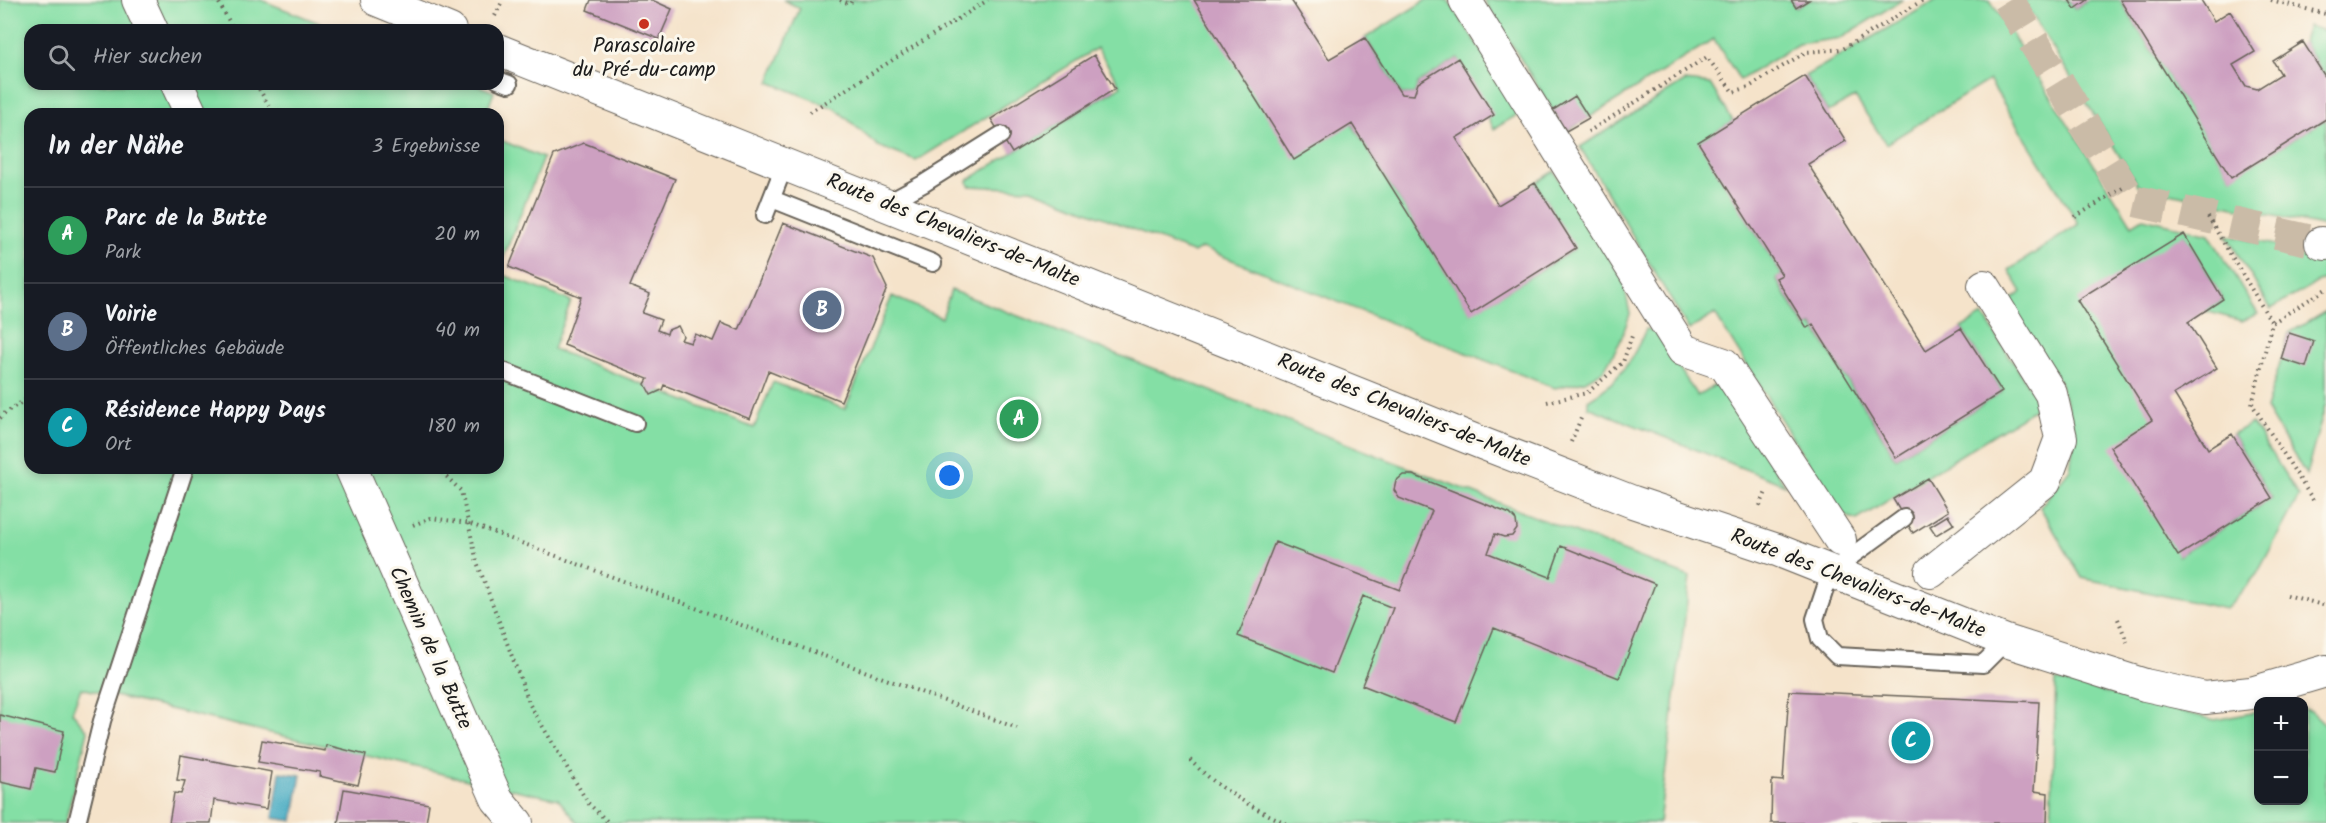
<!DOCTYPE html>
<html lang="de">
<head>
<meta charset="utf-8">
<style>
  :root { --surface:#171b24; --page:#20242c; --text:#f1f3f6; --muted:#9ea1a6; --line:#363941; --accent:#8c9099 }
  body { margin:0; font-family:Kalam,sans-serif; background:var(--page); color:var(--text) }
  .controls { position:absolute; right:18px; bottom:18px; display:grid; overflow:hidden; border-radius:12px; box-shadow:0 3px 9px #0003 }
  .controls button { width:54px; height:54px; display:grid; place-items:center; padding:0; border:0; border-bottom:2px solid var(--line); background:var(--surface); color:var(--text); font:30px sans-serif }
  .you { position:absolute; left:950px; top:476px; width:21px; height:21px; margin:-15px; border:4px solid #fff; border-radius:50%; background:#1a73e8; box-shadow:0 0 0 9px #1a73e833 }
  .badge { display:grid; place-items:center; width:39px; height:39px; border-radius:50%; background:var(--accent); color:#fff; font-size:20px; font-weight:700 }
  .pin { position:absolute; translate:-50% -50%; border:3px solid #fff; box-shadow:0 2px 6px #0006 }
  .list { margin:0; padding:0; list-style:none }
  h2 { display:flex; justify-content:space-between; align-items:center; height:78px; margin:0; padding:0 24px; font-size:26px }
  h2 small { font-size:20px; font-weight:400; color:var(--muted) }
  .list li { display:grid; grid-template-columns:39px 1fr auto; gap:18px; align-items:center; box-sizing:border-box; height:96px; padding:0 24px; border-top:2px solid var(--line) }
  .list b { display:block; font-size:22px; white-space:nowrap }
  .list p { margin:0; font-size:20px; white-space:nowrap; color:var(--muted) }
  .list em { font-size:20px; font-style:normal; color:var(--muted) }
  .icon { flex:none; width:33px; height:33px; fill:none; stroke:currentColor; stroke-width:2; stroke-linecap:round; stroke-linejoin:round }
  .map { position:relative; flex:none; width:2326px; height:823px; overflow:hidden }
  .search { position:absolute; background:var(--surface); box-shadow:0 3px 9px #0003; left:24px; top:24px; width:480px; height:66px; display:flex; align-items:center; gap:15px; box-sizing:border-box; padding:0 21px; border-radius:18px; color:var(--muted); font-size:22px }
  .panel { position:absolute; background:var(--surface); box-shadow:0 3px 9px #0003; left:24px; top:108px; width:480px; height:366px; border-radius:18px }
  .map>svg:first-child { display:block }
  .green { fill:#84dfa5; stroke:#507e60; stroke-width:1.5 }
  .water { fill:#41a8c1; stroke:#2e626e; stroke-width:1.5 }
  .building { fill:#cda0c1 }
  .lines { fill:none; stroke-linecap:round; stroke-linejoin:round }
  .street-tunnel { stroke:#cabba7; stroke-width:32; stroke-dasharray:32 16; stroke-linecap:butt }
  .lane-casing { stroke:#686259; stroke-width:20 }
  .street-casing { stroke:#686259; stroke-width:34 }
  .path { stroke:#686259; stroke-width:4; stroke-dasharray:1.5 4.5; stroke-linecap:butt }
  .lane { stroke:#fff; stroke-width:16 }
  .street { stroke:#fff; stroke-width:32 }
  .poi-dot { fill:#c8321e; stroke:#fbf7ec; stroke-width:2 }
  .labels { text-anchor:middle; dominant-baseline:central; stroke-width:6; stroke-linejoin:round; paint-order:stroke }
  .poi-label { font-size:21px; fill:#1c1c1c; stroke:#fbf7ec }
  .street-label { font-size:21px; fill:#1c1c1c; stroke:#fbf7ec }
</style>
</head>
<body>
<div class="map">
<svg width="2326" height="823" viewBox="0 0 2326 823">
  <rect width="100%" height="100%" fill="#fbf7ec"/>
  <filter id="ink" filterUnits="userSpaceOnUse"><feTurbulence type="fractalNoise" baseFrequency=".0167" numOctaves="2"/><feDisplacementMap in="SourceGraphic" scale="12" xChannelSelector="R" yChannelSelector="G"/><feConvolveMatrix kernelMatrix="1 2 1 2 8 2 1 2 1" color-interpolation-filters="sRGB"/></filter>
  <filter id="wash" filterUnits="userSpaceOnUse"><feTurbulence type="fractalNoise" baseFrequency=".008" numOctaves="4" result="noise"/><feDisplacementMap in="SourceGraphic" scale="24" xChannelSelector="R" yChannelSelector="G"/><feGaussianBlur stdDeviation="1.35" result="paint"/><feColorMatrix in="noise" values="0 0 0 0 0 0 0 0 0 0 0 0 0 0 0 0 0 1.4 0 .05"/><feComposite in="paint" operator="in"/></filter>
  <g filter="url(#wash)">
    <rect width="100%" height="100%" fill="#f5e3ca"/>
    <path class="green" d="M 0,0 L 261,0 L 337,30 L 30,30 L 30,84 L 474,84 L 494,92 L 486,114 L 30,114 L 30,468 L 498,468 L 498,273 L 571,301 L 553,349 L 754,428 L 773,382 L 845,409 L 892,296 L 942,318 L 951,290 L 1690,577 L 1659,823 L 578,823 L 558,799 L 468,780 L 81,688 L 72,712 L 88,731 L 65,823 L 0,823 Z
      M 783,0 L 1194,0 L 1352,124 L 1471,313 L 1575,249 L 1535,183 L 1554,171 L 1623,279 L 1630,314 L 1620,342 L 1604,370 L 1585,381 L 1555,388 L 1202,248 L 1194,253 L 1031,189 L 969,186 L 968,180 L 1121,86 L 1097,48 L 916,161 L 878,146 L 836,109 L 769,82 L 800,8 Z
      M 1426,0 L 1448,0 L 1522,112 L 1494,129 L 1458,58 L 1418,83 L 1414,95 L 1401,94 L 1365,38 Z
      M 1484,0 L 1791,0 L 1796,8 L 1809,0 L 1902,0 L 1841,38 L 1798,44 L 1740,80 L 1714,39 L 1566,132 Z
      M 1936,0 L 1990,0 L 2132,225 L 2143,218 L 2209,234 L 2258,314 L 2242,321 L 2205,311 L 2223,299 L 2184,235 L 2152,420 L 2178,556 L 2272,498 L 2232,434 L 2252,423 L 2299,496 L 2257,574 L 2226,609 L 2082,578 L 2040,507 L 2070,469 L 2075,429 L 2059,381 L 2009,301 L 2022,292 L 2009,270 L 2079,224 L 1989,80 L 1886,144 L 1855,97 L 1828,112 L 1805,76 Z
      M 2023,0 L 2069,0 L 2075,9 L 2088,0 L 2120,0 L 2231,177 L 2326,119 L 2326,227 L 2138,186 Z
      M 2308,26 L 2326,31 L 2326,78 L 2303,42 Z
      M 1685,81 L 1710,84 L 1733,121 L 1699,142 L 1782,275 L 1776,279 L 1806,328 L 1813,325 L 1896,458 L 2002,392 L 1961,328 L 1983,315 L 2041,405 L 1857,520 L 1840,514 L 1715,314 L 1689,330 L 1580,147 Z
      M 498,139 L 543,158 L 498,271 Z
      M 2226,235 L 2320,254 L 2325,278 L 2271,309 Z
      M 2326,311 L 2326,403 L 2306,475 L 2266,409 L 2289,333 Z
      M 1646,329 L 1656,331 L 1697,396 L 1720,382 L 1785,485 L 1588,407 L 1588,400 C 1619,382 1632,361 1646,329 Z
      M 2056,680 L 2215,720 L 2258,712 L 2258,800 L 2304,800 L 2304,709 L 2311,711 L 2326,725 L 2326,823 L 2051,823 Z"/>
    <path class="water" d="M 280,772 L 301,775 L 293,821 L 273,818 Z"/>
    <g id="blocks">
      <path class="building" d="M 591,0 L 652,0 L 672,9 L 659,39 L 587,10 Z
        M 1194,0 L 1291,0 L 1329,59 L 1365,38 L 1401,94 L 1414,95 L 1418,83 L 1458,58 L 1494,115 L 1456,138 L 1498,205 L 1535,183 L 1576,248 L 1471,314 L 1352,124 L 1294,160 Z
        M 1791,0 L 1809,0 L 1796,8 Z
        M 2069,0 L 2088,0 L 2075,9 Z
        M 2120,0 L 2201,0 L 2214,21 L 2230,11 L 2255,52 L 2233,65 L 2246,86 L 2257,89 L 2281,74 L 2273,61 L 2303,42 L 2326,78 L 2326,119 L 2231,178 Z
        M 1094,55 L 1115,89 L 1012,153 L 991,119 Z
        M 1805,76 L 1846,141 L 1808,164 L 1830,199 L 1926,350 L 1961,328 L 2002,392 L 1896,458 L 1813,324 L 1807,328 L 1776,278 L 1782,275 L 1698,142 Z
        M 1575,96 L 1589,118 L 1566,131 L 1553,110 Z
        M 584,143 L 675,179 L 630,286 L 650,294 L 642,313 L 661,320 L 657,330 L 667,334 L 668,330 L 678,326 L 683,336 L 681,340 L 691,343 L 695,334 L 713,341 L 721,323 L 739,330 L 783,223 L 873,258 L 887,288 L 841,401 L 768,371 L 750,419 L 664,385 L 662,390 L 651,395 L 645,384 L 648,379 L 564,345 L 581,297 L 509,267 L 554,155 Z
        M 2184,234 L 2223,299 L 2188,322 L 2217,368 L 2174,394 L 2208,449 L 2232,434 L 2272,498 L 2178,556 L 2110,447 L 2152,420 L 2077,300 Z
        M 2289,333 L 2314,341 L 2306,367 L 2281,359 Z
        M 1403,475 L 1413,475 L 1510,514 L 1516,520 L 1517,529 L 1512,536 L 1504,537 L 1495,534 L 1488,553 L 1550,577 L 1561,546 L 1655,584 L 1619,678 L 1494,628 L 1456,722 L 1362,685 L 1393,608 L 1363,596 L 1332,673 L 1238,636 L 1275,542 L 1400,590 L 1432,511 L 1399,498 L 1394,490 L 1396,481 Z
        M 1928,478 L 1948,511 L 1913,533 L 1893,499 Z
        M 1948,515 L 1954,524 L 1936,535 L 1930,526 Z
        M 1789,691 L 2039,702 L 2034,791 L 2048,793 L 2047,823 L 1771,823 L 1772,780 L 1783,781 Z
        M 0,715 L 64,731 L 55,772 L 36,768 L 31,789 L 0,782 Z
        M 262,740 L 325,751 L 326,745 L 366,755 L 358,785 L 319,776 L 320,772 L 258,762 Z
        M 181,755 L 272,772 L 266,809 L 214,800 L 211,823 L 169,823 L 174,793 L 181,794 L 185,781 L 177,780 Z
        M 344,789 L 429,804 L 426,823 L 338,823 Z"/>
    </g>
  </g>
  <g filter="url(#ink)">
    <use href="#blocks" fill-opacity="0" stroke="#686259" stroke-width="1.5"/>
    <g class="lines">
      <path class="street-tunnel" d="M 2008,0 L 2131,200 L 2321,243"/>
      <g class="lane-casing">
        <path id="lane" d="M 498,80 L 509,84
          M 772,199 L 933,263
          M 886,204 L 923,184 L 1001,135
          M 765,215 L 785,164
          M 498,369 L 635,423
          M 1904,518 L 1831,571 L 1815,619 L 1820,639 L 1837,656 L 1983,664 L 2006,641
          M 77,823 L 102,721 L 185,468"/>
      </g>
      <g class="street-casing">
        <path id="street" d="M 138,0 L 152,30
          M 377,0 L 450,30
          M 1465,0 L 1683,350 L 1724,364 L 1840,540
          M 498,50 L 1484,444 L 1633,502 L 1777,550 L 2006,641 L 2145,685 L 2205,698 L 2251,693 L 2326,671
          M 177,84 L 191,114
          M 2321,243 L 2326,244
          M 351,468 L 497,799 L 517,823
          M 1931,572 L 2045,481 L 2061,438 L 2051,394 L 1984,286"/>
      </g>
      <path class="path" d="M 214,0 L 219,3 L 234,30
        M 840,0 L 850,4 L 852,0
        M 2271,0 L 2326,14
        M 495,16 L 503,0
        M 256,84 L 274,114
        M 810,112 L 988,0
        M 1588,132 L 1707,57 L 1733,92 L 1749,87 L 1806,52 L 1843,49 L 1923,0
        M 2075,217 L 2124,187
        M 2208,217 L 2272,323
        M 1547,402 L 1587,393 L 1623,362 L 1632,336
        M 0,418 L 6,412 L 30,397
        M 1571,442 L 1582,416
        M 438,468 L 461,491 L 477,562 L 530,705 L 588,803 L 609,823
        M 2313,500 L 2252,404 L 2272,323 L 2326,289
        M 1760,506 L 1766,492
        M 413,525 L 431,518 L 468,523 L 1017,728
        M 2287,595 L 2326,606
        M 2118,619 L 2127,642
        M 1190,760 C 1216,787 1252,808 1286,823"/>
      <use href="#lane" class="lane"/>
      <use href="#street" class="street"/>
    </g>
  </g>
  <circle class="poi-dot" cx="644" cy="24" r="6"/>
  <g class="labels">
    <g class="poi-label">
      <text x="644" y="46">Parascolaire<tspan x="644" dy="24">du Pré-du-camp</tspan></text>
    </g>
    <g class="street-label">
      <text transform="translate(953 231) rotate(22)">Route des Chevaliers-de-Malte</text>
      <text transform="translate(1404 411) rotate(22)">Route des Chevaliers-de-Malte</text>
      <text transform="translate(1858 584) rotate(21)">Route des Chevaliers-de-Malte</text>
      <text transform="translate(430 648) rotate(66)">Chemin de la Butte</text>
    </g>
  </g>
</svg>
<div class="controls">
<button>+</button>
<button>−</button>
</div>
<div class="you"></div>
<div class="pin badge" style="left:1019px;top:419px;background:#2e9e5b">A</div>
<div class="pin badge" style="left:822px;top:310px;background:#5c6f8a">B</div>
<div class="pin badge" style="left:1911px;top:741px;background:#0f9aa8">C</div>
<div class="search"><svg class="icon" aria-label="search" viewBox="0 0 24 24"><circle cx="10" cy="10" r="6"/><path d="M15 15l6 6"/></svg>Hier suchen</div>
<section class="panel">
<h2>In der Nähe<small>3 Ergebnisse</small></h2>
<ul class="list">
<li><span class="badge" style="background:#2e9e5b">A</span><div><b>Parc de la Butte</b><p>Park</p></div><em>20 m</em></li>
<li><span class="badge" style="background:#5c6f8a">B</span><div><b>Voirie</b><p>Öffentliches Gebäude</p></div><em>40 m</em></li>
<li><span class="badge" style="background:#0f9aa8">C</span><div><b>Résidence Happy Days</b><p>Ort</p></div><em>180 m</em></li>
</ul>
</section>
</div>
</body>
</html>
